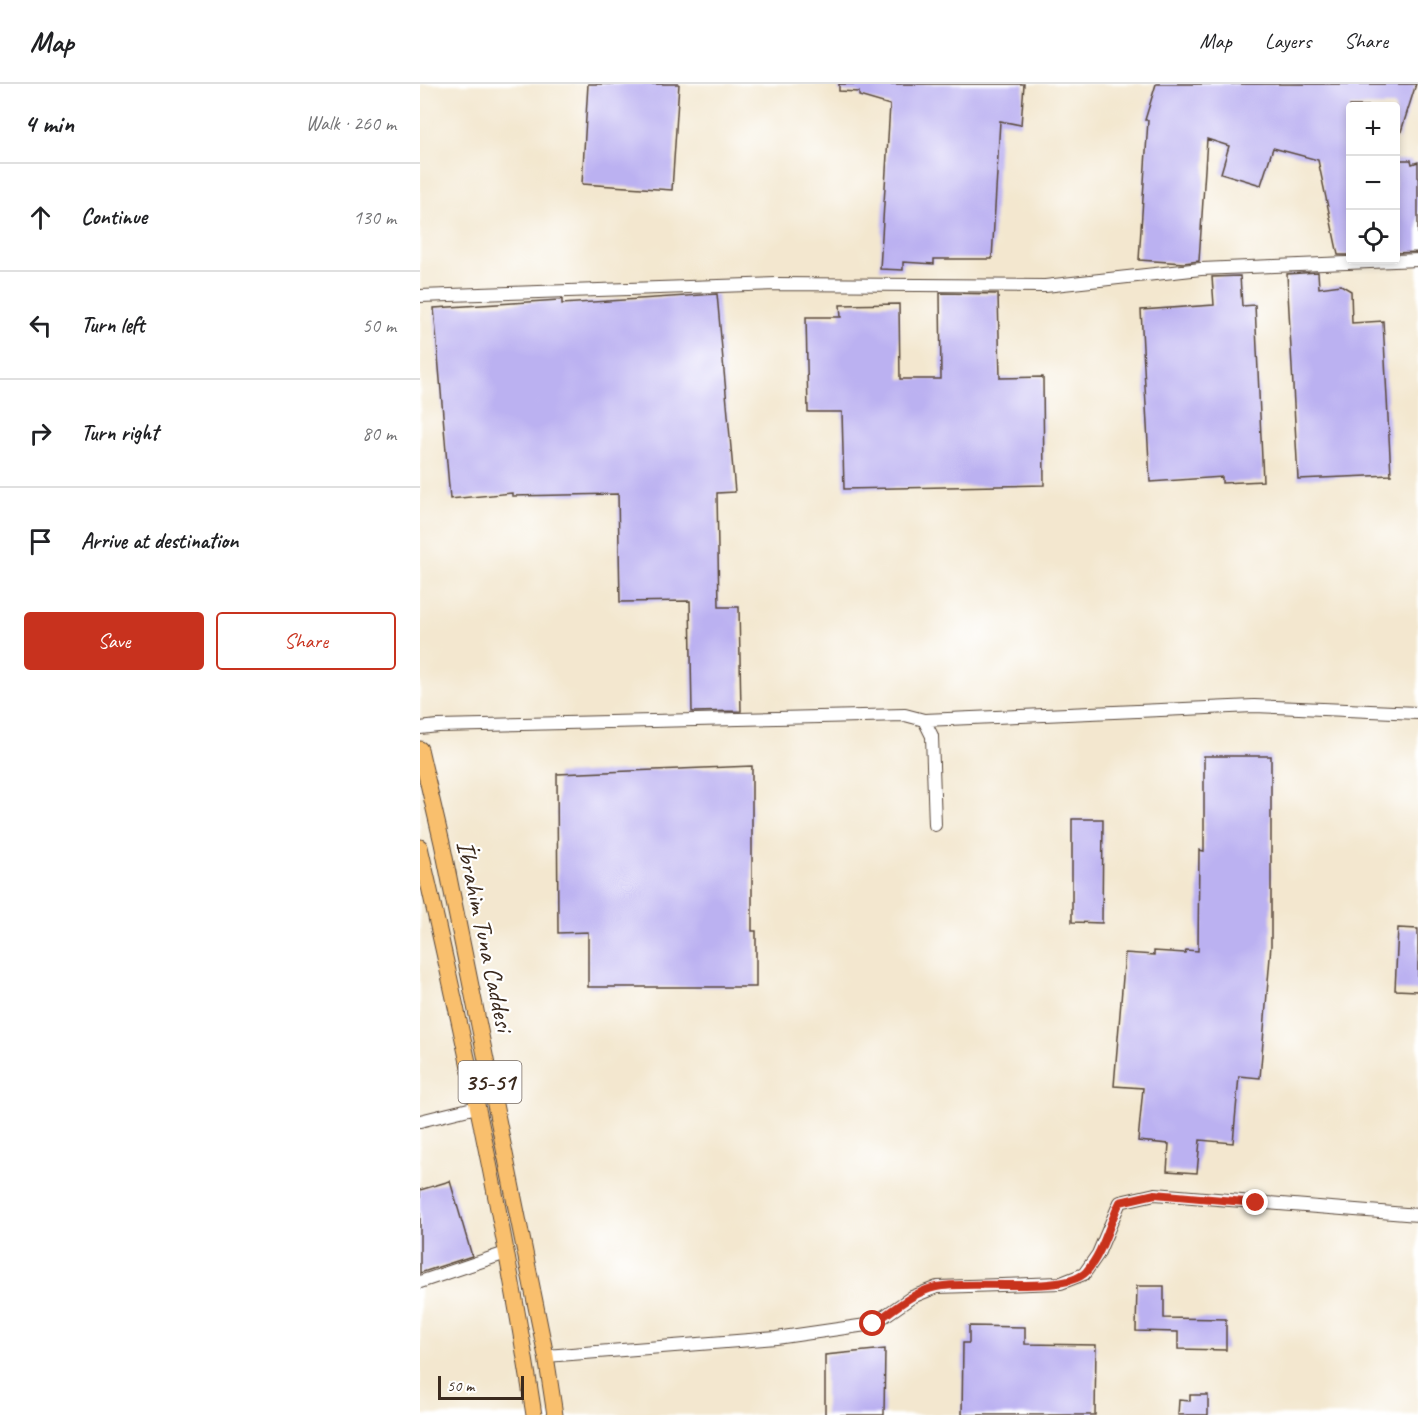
<!DOCTYPE html>
<html lang="en">
<head>
<meta charset="utf-8">
<style>
  :root { --surface:#fff; --page:#f2f2f2; --text:#202124; --muted:#757577; --line:#e0e0e0; --accent:#c8321e }
  body { margin:0; font-family:Caveat,sans-serif; background:var(--page); color:var(--text) }
  .controls { position:absolute; right:18px; top:18px; display:grid; overflow:hidden; border-radius:6px; box-shadow:0 3px 9px #0003 }
  .controls button { width:54px; height:54px; display:grid; place-items:center; padding:0; border:0; border-bottom:2px solid var(--line); background:var(--surface); color:var(--text); font:30px sans-serif }
  .scale { position:absolute; left:18px; bottom:15px; width:86px; box-sizing:border-box; padding-left:6px; border:3px solid #3b2a1e; border-top:0; font-size:16px; line-height:21px; white-space:nowrap; color:#3b2a1e; -webkit-text-stroke:4px #fff; paint-order:stroke }
  .stop { position:absolute; width:18px; height:18px; margin:-14px; border:4px solid #c8321e; border-radius:50%; background:#fff }
  .stop.end { background:#c8321e; border-color:#fff; box-shadow:0 2px 6px #0008 }
  .list { margin:0; padding:0; list-style:none }
  h2 { display:flex; justify-content:space-between; align-items:center; height:78px; margin:0; padding:0 24px; font-size:26px }
  h2 small { font-size:20px; font-weight:400; color:var(--muted) }
  .list li { display:grid; grid-template-columns:39px 1fr auto; gap:18px; align-items:center; box-sizing:border-box; height:108px; padding:0 24px; border-top:2px solid var(--line) }
  .list b { display:block; font-size:22px; white-space:nowrap }
  .list em { font-size:20px; font-style:normal; color:var(--muted) }
  .actions { display:flex; gap:12px; padding:18px 24px }
  .actions a { flex:1; padding:14px 0; border:2px solid var(--accent); border-radius:6px; text-align:center; font-size:21px; color:var(--accent) }
  .actions .main { background:var(--accent); color:#fff }
  .icon { flex:none; width:33px; height:33px; fill:none; stroke:currentColor; stroke-width:2; stroke-linecap:round; stroke-linejoin:round }
  .map { position:relative; flex:none; width:998px; height:1331px; overflow:hidden }
  header { display:flex; align-items:center; gap:36px; box-sizing:border-box; height:84px; padding:0 30px; background:var(--surface); border-bottom:2px solid var(--line) }
  header strong { font-size:28px }
  nav { display:flex; gap:33px; margin-inline-start:auto; font-size:21px }
  main { display:flex }
  aside { flex:1; background:var(--surface) }
  .map>svg:first-child { display:block }
  .building { fill:#bbb1f1 }
  .lines { fill:none; stroke-linecap:round; stroke-linejoin:round }
  .minor-casing { stroke:#574639; stroke-width:14 }
  .major-casing { stroke:#574639; stroke-width:17 }
  .minor { stroke:#fff; stroke-width:12 }
  .major { stroke:#f9bf6d; stroke-width:15 }
  .route { stroke:#c8321e; stroke-width:8 }
  .labels { text-anchor:middle; dominant-baseline:central; stroke-width:4.5; stroke-linejoin:round; paint-order:stroke }
  .shield { fill:#fff; stroke:#766a62; stroke-width:1.5 }
  .shield-label { font-size:24px; font-weight:bold; fill:#3b2a1e }
  .street-label { font-size:26px; fill:#3b2a1e; stroke:#fff }
</style>
</head>
<body>
<header>
<strong>Map</strong>
<nav><a>Map</a><a>Layers</a><a>Share</a></nav>
</header>
<main>
<aside>
<h2>4 min<small>Walk · 260 m</small></h2>
<ul class="list">
<li><svg class="icon" aria-label="ahead" viewBox="0 0 24 24"><path d="M12 20V5M6 11l6-6 6 6"/></svg><div><b>Continue</b></div><em>130 m</em></li>
<li><svg class="icon" aria-label="left" viewBox="0 0 24 24"><path d="M17 20v-9H6M10 6l-5 5 5 5"/></svg><div><b>Turn left</b></div><em>50 m</em></li>
<li><svg class="icon" aria-label="right" viewBox="0 0 24 24"><path d="M7 20v-9h11M14 6l5 5-5 5"/></svg><div><b>Turn right</b></div><em>80 m</em></li>
<li><svg class="icon" aria-label="arrive" viewBox="0 0 24 24"><path d="M6 21V4h12l-3 4 3 4H6"/></svg><div><b>Arrive at destination</b></div></li>
</ul>
<div class="actions"><a class="main">Save</a><a>Share</a></div>
</aside>
<div class="map">
<svg width="998" height="1331" viewBox="0 0 998 1331">
  <rect width="100%" height="100%" fill="#fff"/>
  <filter id="ink" filterUnits="userSpaceOnUse"><feTurbulence type="fractalNoise" baseFrequency=".0167" numOctaves="2"/><feDisplacementMap in="SourceGraphic" scale="12" xChannelSelector="R" yChannelSelector="G"/><feConvolveMatrix kernelMatrix="1 2 1 2 8 2 1 2 1" color-interpolation-filters="sRGB"/></filter>
  <filter id="wash" filterUnits="userSpaceOnUse"><feTurbulence type="fractalNoise" baseFrequency=".008" numOctaves="4" result="noise"/><feDisplacementMap in="SourceGraphic" scale="24" xChannelSelector="R" yChannelSelector="G"/><feGaussianBlur stdDeviation="1.35" result="paint"/><feColorMatrix in="noise" values="0 0 0 0 0 0 0 0 0 0 0 0 0 0 0 0 0 1.4 0 .05"/><feComposite in="paint" operator="in"/></filter>
  <g filter="url(#wash)">
    <rect width="100%" height="100%" fill="#f3e7cf"/>
    <g id="blocks">
      <path class="building" d="M 168,0 L 259,0 L 252,106 L 162,100 Z
        M 419,0 L 604,0 L 601,41 L 580,37 L 572,175 L 514,175 L 514,180 L 483,178 L 483,186 L 460,185 L 470,21 L 439,12 L 439,8 L 419,7 Z
        M 736,0 L 996,0 L 978,57 L 975,22 L 930,22 L 930,171 L 918,171 L 898,76 L 853,64 L 841,101 L 801,89 L 809,62 L 787,55 L 779,177 L 764,179 L 719,176 L 728,36 L 725,36 Z
        M 975,76 L 991,76 L 992,80 L 998,78 L 998,168 L 975,169 Z
        M 898,188 L 899,204 L 921,201 L 931,207 L 932,239 L 963,237 L 971,391 L 878,395 L 867,190 Z
        M 820,192 L 822,222 L 835,221 L 843,397 L 802,399 L 802,393 L 730,398 L 721,226 L 794,221 L 792,193 Z
        M 520,209 L 578,210 L 580,294 L 623,293 L 624,401 L 424,405 L 422,328 L 388,328 L 386,233 L 421,233 L 420,221 L 479,220 L 480,295 L 521,295 Z
        M 297,210 L 315,408 L 297,409 L 299,523 L 319,523 L 321,627 L 272,628 L 270,517 L 200,518 L 198,410 L 92,412 L 92,409 L 30,415 L 14,224 L 139,216 L 142,215 L 142,220 Z
        M 784,672 L 851,672 L 851,861 L 840,994 L 819,992 L 813,1059 L 780,1056 L 777,1089 L 747,1087 L 749,1060 L 718,1057 L 723,1004 L 694,1002 L 705,869 L 734,871 L 734,867 L 765,869 L 766,866 L 778,867 L 779,766 L 784,767 Z
        M 332,682 L 332,847 L 336,847 L 336,903 L 168,903 L 168,848 L 138,849 L 137,690 Z
        M 652,735 L 683,735 L 682,839 L 652,838 Z
        M 978,844 L 998,845 L 998,907 L 975,906 Z
        M 30,1097 L 52,1172 L 0,1189 L 0,1106 Z
        M 717,1202 L 744,1202 L 744,1234 L 806,1235 L 806,1266 L 758,1265 L 758,1248 L 716,1247 Z
        M 549,1242 L 605,1243 L 605,1260 L 676,1261 L 675,1331 L 542,1331 L 543,1259 L 549,1259 Z
        M 465,1265 L 464,1331 L 405,1331 L 405,1271 Z
        M 770,1311 L 788,1311 L 788,1331 L 758,1331 L 759,1316 L 770,1317 Z"/>
    </g>
  </g>
  <g filter="url(#ink)">
    <use href="#blocks" fill-opacity="0" stroke="#574639" stroke-width="1.5"/>
    <g class="lines">
      <g class="minor-casing">
        <path id="minor" d="M 0,212 L 356,200 L 625,202 L 781,185 L 998,176
          M 504,636 L 834,622 L 998,629
          M 0,644 L 18,642 L 485,631 L 504,636 L 512,652 L 515,741
          M 0,1037 L 57,1023
          M 0,1198 L 86,1169
          M 126,1272 L 356,1254 L 453,1240 L 492,1213 L 517,1203 L 641,1199 L 664,1190 L 678,1170 L 700,1118 L 735,1110 L 998,1131"/>
      </g>
      <g class="major-casing">
        <path id="major" d="M 0,665 L 22,759 L 126,1272 L 135,1331
          M 0,763 C 43,951 85,1140 114,1331"/>
      </g>
      <use href="#minor" class="minor"/>
      <use href="#major" class="major"/>
    </g>
  </g>
  <g class="lines" filter="url(#ink)">
    <path class="route" d="M 453,1240 C 472,1227 493,1208 516,1203 C 549,1195 644,1211 666,1188 C 683,1169 689,1140 700,1118 L 735,1110 L 836,1119"/>
  </g>
  <g class="labels">
    <rect class="shield" x="38.5" y="977" width="63" height="42" rx="4.5"/>
    <g class="shield-label">
      <text x="70" y="998">35-51</text>
    </g>
    <g class="street-label">
      <text transform="translate(65 852) rotate(78)">İbrahim Tuna Caddesi</text>
    </g>
  </g>
</svg>
<div class="controls">
<button>+</button>
<button>−</button>
<button><svg class="icon" aria-label="locate" viewBox="0 0 24 24"><circle cx="12" cy="12" r="6"/><path d="M12 2v4M12 18v4M2 12h4M18 12h4"/></svg></button>
</div>
<div class="scale">50 m</div>
<div class="stop" style="left:453px;top:1240px"></div>
<div class="stop end" style="left:836px;top:1119px"></div>
</div>
</main>
</body>
</html>
